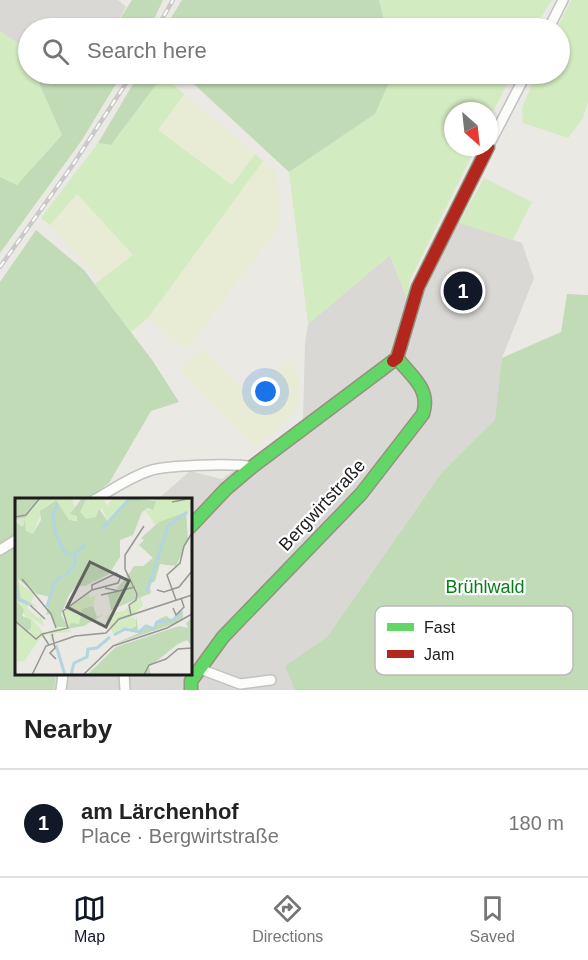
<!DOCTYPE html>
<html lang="en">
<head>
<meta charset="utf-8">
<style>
  :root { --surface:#fff; --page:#f6f6f6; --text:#222; --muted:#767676; --line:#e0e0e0; --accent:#111827 }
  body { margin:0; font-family:Helvetica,sans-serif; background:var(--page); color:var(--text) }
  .compass { position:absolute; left:444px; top:102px; width:54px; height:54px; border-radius:50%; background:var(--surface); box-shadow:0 2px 4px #0004; rotate:153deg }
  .you { position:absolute; left:266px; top:392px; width:21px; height:21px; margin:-15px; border:4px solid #fff; border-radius:50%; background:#1a73e8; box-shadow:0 0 0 9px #1a73e833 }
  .badge { display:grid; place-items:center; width:39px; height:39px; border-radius:50%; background:var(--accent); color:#fff; font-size:20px; font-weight:700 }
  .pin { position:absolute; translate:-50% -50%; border:3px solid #fff; box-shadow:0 2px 6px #0006 }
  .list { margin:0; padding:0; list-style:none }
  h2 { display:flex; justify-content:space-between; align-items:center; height:78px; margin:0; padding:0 24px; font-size:26px }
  h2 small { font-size:20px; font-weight:400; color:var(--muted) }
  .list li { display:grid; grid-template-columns:39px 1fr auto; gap:18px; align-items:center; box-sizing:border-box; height:108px; padding:0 24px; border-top:2px solid var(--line) }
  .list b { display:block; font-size:22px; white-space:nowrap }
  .list p { margin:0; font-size:20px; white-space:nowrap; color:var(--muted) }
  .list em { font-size:20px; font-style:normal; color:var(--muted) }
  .icon { flex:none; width:33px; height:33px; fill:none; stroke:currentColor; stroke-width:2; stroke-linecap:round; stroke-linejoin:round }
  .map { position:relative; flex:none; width:588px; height:690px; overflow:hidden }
  .search { position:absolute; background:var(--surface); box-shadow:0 2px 4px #0004; left:18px; right:18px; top:18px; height:66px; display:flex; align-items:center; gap:15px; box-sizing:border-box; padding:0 21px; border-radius:33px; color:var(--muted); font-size:22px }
  .sheet { height:186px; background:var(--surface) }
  nav { display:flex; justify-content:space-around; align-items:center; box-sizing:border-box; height:84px; border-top:2px solid var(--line); background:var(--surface); font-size:16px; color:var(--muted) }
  nav a { display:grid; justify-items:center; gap:3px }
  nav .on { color:var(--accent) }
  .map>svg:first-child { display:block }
  .residential { fill:#d9d8d5 }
  .farmland { fill:#e9ecd5 }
  .grass { fill:#d3ebc0 }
  .forest { fill:#c1dbb7 }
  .parking { fill:#d8d8d6 }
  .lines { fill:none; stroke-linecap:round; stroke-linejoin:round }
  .street-casing { stroke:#c2c2c0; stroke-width:12 }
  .fast-casing { stroke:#90947c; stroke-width:15 }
  .jam-casing { stroke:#90947c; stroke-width:15 }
  .street { stroke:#fcfcfb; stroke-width:9 }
  .fast { stroke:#63d668; stroke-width:12 }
  .jam { stroke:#b3261e; stroke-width:12 }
  .rail-casing { stroke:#c9c9c8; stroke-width:4.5 }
  .rail { stroke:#fff; stroke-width:2; stroke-dasharray:7; stroke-linecap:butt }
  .labels { text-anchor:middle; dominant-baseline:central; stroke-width:4.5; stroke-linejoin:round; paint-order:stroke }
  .street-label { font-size:18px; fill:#1b1b1b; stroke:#fff }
  .park-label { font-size:18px; fill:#057e18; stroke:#fff }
  .inset-river { fill:none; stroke:#b4d4e0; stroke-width:3 }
  .inset-road { fill:none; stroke:#979794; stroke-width:1.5 }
  .view { fill:#636361; fill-opacity:0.15; stroke:#636361; stroke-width:3 }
  .inset-edge { fill:none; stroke:#1b1b1b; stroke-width:3 }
  .key { fill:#fff; stroke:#bbb; stroke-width:1.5 }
  .key-label { font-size:16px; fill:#1b1b1b }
</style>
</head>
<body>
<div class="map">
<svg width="588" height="690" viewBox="0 0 588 690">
  <rect width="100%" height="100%" fill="#eae9e4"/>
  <path class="residential" d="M 0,0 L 118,0 L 126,7 L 114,28 L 28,28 L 28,48 L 20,45 L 0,31 Z
    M 448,219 L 522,243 L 534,278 L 502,358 L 496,420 L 442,472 L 327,637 L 286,666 L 295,690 L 54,690 L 56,674 L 190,674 L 190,500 L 158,499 L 190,471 L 222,479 L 303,420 L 305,344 L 308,324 L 390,255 L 409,303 Z"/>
  <path class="farmland" d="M 184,94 L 255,154 L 232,185 L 158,130 Z
    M 263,161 L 277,172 L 281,223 L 186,350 L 148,318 Z
    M 77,194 L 133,255 L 100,281 L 50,225 Z
    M 203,349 L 247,393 L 288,361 L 300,376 L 296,412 L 256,447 L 179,370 Z"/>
  <path class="grass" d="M 379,0 L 552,0 L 534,28 L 386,28 Z
    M 571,0 L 588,0 L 588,102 L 583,118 L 568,138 L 523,123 L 522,108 L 536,74 L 560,74 L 560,28 L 557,28 Z
    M 0,31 C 19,44 28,49 28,74 L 35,74 L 62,135 L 17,185 L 0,177 Z
    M 393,74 L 512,74 L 489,120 L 489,111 L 453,111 L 453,147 L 476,147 L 409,282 L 409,304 L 390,255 L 308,324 L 289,172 L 375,114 Z
    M 163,75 L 184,94 L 158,130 L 232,185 L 255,154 L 263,161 L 148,318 L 131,332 L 95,284 L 133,255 L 77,194 L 50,225 L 41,218 L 98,143 L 111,145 Z
    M 484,178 L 532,202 L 513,240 L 459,223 Z"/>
  <path class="forest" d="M 132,0 L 163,0 L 150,28 L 114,28 Z
    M 182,0 L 379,0 L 386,28 L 165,28 Z
    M 35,74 L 122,74 L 82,140 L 0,253 L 0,177 L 17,185 L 62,135 Z
    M 139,74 L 164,74 L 111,145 L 98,143 Z
    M 183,74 L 393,74 L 375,114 L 289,172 Z
    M 36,230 L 84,270 L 152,360 L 179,402 L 151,411 L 109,483 L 88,499 L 16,500 L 16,674 L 56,674 L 54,690 L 0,690 L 0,282 Z
    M 567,294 L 588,295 L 588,690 L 295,690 L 285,666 L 327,637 L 442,472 L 495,420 L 502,358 L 561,332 Z"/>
  <path class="parking" d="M 469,331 L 474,333 L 460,363 L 452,360 L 462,338 Z"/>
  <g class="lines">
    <g class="street-casing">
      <path id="street" d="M 549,28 L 563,0
        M 489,145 L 526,74
        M 94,500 C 112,490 130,477 149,471 C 164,465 236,463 252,467
        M 0,550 L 16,540
        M 200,669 L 240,684 L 271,680
        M 124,674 L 125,690
        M 61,690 L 63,674"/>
    </g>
    <g class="fast-casing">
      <path id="fast" d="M 190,527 L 226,489 L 252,467 L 393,361
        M 191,690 L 191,681 L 223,637 L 361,494 L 423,414 C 431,389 412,377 397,358"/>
    </g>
    <g class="jam-casing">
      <path id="jam" d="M 393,361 L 397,358 L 418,287 L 488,147"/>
    </g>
    <use href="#street" class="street"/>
    <use href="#fast" class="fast"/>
    <use href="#jam" class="jam"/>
    <g class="rail-casing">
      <path id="rail" d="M 157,28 L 173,0
        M 0,267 L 72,166 L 132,74"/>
    </g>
    <use href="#rail" class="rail"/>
  </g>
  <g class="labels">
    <g class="street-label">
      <text transform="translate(322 505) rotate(-47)">Bergwirtstraße</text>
    </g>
    <g class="park-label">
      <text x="485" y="587">Brühlwald</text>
    </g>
  </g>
  <g transform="translate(15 498)">
    <rect width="177" height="177" fill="#eae9e4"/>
    <path d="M 25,0 L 57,0 L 64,22 L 54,22 L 38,3 L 28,10 L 18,36 L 11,34 L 10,21 L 8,29 L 0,21 L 10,20 ZM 72,0 L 88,0 L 92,8 L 98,0 L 114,0 L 93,24 L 87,10 L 81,19 L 71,22 L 65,14 ZM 140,0 L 177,0 L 170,31 L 172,16 L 169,14 L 141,28 L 130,12 L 137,12 ZM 3,84 L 20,97 L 15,106 L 6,100 ZM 74,95 L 74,99 L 81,97 L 78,108 L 67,111 L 64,126 L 54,130 L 49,113 ZM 125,99 L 128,107 L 116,119 L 122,122 L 119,131 L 109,130 L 98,136 L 91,118 L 96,116 L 99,121 L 98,115 L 109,113 ZM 2,102 L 15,106 L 12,110 L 23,120 L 26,117 L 29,128 L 16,120 L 29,136 L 41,130 L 55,132 L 57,134 L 40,135 L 36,145 L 35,135 L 26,139 L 9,163 L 2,164 L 0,123 L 11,134 L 16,130 Z" fill="#d3ebc0"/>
    <path d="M 0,0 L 24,0 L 10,20 L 0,21 ZM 67,0 L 72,0 L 65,14 L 71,21 L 81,19 L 84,11 L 93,24 L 114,0 L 141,3 L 138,12 L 133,10 L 127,14 L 118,37 L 105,42 L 105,59 L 94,76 L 70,88 L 61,88 L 54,97 L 46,117 L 53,129 L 41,129 L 35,116 L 31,117 L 35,99 L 22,96 L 3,81 L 6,100 L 23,109 L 1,102 L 9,112 L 7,118 L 16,122 L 16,130 L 11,134 L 0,122 L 0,23 L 8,29 L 10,21 L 11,33 L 18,36 L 26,22 L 25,13 L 41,2 L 54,22 L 62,23 L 62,18 L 55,16 ZM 171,14 L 173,41 L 161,68 L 145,66 L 140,83 L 134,86 L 136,95 L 96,112 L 93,96 L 103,93 L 102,90 L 112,79 L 111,74 L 114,76 L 119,68 L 128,68 L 138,60 L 124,47 L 129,42 L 126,40 L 144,24 ZM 78,108 L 82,119 L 89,116 L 69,128 L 52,131 L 56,125 L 64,126 L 67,111 ZM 168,114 L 168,121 L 158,126 L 97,147 L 124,135 L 114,132 L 121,128 L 121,117 L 123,133 L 131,127 L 139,130 L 144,121 L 151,118 L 158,122 ZM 177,120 L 177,149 L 172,142 L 163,146 L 134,169 L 136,177 L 72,177 L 101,149 L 164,128 L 173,130 L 171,125 Z" fill="#c1dbb7"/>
    <path class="inset-river" d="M 43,6 L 38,17 L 41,37 L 50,54 L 57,57M 87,31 L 115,0M 50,77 L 60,66 L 60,55 L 71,47M 0,88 L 4,102 L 14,106M 132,94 L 153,28 L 172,14M 32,109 L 39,85 L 48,77M 99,137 L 110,131 L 124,134 L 131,128 L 139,131 L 142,124 L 158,122 L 167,113M 41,147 L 50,177M 56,177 L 59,165 L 72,159 L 73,151 L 82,150 L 95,139"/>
    <path class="inset-road" d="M 157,4 L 177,0M 0,19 L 11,17 L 25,0M 7,81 L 36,116 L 41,130M 90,90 L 104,93 L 120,89M 77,92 L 77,87 L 102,75M 142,92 L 149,94 L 164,89 L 177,73M 86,97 L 104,93M 161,102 L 152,77 L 165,65 L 169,48 L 177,35M 15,107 L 30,121M 158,110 L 161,117 L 169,109 L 166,100M 116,117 L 114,107 L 121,102 L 122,96 L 110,71 L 110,57 L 129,28M 0,123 L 21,141 L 27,136 L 34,147M 27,136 L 53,130 L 48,113 L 77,92 L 103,85 L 106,78M 37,136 L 40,150 L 35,155 L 41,161M 17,177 L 31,148 L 60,138 L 91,135 L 104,121 L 177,97M 68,177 L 98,148 L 152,130 L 177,116M 129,177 L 134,167 L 151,161 L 163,151 L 177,150"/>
    <path class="view" d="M 75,64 L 114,83 L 91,129 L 52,109 Z"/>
    <rect width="177" height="177" class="inset-edge"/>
  </g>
  <rect x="375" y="606" width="198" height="69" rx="9" class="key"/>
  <rect x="387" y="623" width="27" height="8" fill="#63d668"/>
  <rect x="387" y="650" width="27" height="8" fill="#b3261e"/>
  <g class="key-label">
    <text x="424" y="633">Fast</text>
    <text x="424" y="660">Jam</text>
  </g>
</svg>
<svg class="compass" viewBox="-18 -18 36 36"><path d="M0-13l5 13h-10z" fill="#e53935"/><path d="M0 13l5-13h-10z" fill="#767676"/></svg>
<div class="you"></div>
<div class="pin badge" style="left:463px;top:291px">1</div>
<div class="search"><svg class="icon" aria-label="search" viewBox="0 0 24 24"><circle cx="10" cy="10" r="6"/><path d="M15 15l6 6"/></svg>Search here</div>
</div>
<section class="sheet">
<h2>Nearby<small></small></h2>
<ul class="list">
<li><span class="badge">1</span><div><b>am Lärchenhof</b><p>Place · Bergwirtstraße</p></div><em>180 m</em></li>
</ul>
</section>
<nav>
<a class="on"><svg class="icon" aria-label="map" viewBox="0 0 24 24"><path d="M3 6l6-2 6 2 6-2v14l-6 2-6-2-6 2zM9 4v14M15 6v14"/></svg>Map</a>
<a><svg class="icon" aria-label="directions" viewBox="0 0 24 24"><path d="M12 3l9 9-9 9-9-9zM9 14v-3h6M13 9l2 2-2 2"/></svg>Directions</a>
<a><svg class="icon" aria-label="saved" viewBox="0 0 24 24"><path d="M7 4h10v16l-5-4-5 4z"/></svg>Saved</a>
</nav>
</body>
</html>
